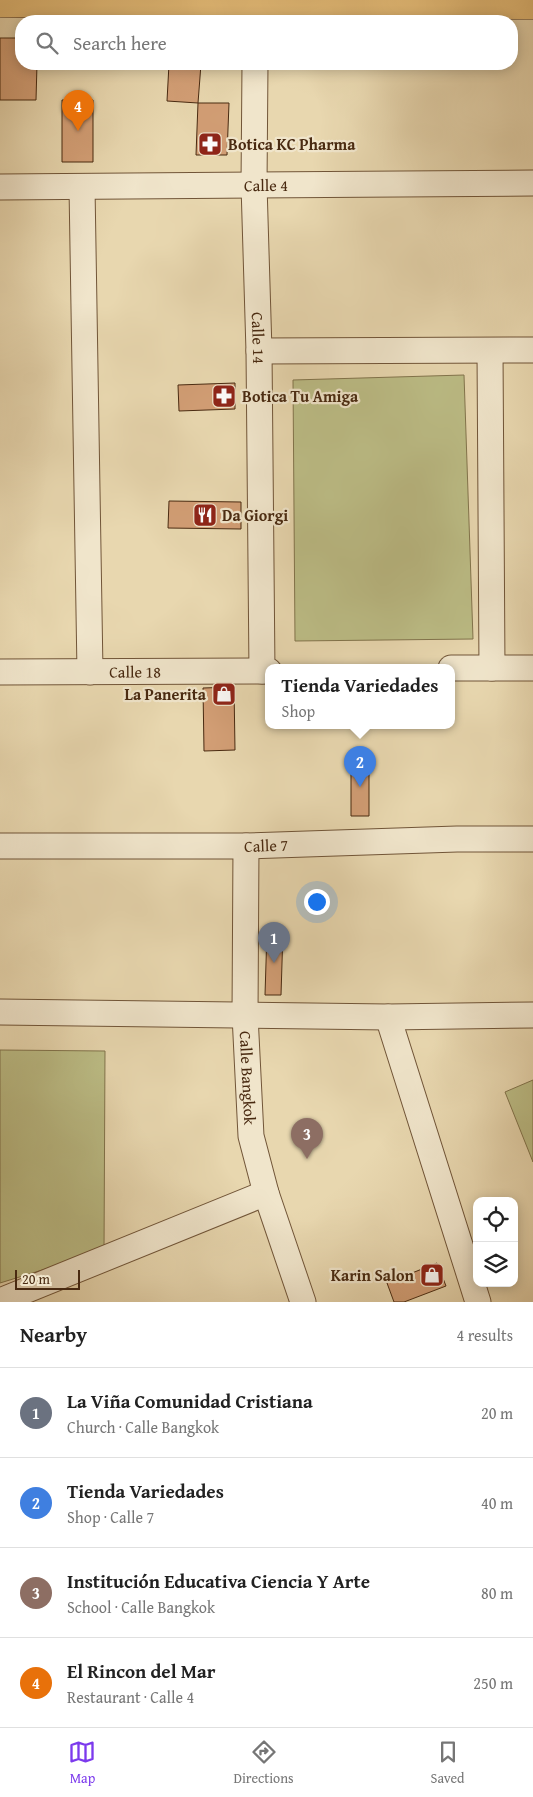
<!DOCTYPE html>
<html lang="en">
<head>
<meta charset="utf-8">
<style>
  :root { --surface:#fff; --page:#f6f6f6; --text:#222; --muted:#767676; --line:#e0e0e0; --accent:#7c3aed }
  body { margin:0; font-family:"Gentium Book Plus",serif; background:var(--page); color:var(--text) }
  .controls { position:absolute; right:15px; bottom:15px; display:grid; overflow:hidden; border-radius:10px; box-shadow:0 2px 12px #0003 }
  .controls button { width:45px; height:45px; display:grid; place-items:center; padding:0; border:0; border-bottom:1px solid var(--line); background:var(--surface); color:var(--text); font:25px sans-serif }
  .scale { position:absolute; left:15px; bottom:12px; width:65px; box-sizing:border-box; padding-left:5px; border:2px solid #492a11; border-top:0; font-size:14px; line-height:18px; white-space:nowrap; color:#492a11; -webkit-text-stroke:4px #f0e5cb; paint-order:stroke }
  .you { position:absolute; left:316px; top:901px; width:18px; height:18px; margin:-12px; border:4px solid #fff; border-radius:50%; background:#1a73e8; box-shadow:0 0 0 8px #1a73e833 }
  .badge { display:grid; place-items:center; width:32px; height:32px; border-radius:50%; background:var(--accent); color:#fff; font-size:16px; font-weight:700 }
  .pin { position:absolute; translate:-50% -41px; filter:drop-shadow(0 1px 2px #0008) }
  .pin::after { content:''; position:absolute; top:26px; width:18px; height:15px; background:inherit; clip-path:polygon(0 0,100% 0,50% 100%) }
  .popup { position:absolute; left:265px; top:664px; width:190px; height:65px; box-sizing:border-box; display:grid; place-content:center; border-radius:10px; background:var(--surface); filter:drop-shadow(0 1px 4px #0005); font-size:16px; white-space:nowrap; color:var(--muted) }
  .popup b { font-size:19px; color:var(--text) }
  .popup::after { content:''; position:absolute; left:50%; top:100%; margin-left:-10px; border:10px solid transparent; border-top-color:var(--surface) }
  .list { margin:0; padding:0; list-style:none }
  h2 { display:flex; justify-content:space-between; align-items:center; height:65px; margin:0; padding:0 20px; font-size:21px }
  h2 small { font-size:16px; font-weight:400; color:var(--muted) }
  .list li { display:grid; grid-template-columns:32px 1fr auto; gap:15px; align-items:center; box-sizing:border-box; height:90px; padding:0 20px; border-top:1px solid var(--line) }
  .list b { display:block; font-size:19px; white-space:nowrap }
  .list p { margin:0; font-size:16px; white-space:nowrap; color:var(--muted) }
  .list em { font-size:16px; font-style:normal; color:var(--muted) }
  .icon { flex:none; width:28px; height:28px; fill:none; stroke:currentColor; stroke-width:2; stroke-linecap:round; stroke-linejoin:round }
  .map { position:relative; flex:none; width:533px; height:1302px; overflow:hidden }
  .search { position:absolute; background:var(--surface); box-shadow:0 2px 12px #0003; left:15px; right:15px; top:15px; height:55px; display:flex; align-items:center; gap:12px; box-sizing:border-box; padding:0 18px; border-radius:20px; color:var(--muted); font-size:19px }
  .sheet { height:425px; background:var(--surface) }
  nav { display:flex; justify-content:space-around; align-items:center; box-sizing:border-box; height:70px; border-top:1px solid var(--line); background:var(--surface); font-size:14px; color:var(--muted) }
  nav a { display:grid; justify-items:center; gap:2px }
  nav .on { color:var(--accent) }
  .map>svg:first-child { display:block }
  .green { fill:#bcbd86; stroke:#82744c }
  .building { fill:#d29e75; stroke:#492a11 }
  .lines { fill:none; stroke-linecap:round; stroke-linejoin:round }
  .street-casing { stroke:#715538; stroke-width:27 }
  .primary-casing { stroke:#492a11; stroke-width:29 }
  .street { stroke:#f0e5cb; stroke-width:25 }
  .primary { stroke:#e4bc78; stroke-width:28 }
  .labels { text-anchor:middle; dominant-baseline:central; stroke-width:4.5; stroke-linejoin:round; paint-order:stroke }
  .poi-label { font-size:16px; font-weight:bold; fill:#492a11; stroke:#f0e5cb; text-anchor:start }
  .street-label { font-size:16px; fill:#492a11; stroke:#f0e5cb }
</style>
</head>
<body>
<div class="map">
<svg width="533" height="1302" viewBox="0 0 533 1302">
  <rect width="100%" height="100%" fill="#e8d7af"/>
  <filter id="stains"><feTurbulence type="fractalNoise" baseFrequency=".004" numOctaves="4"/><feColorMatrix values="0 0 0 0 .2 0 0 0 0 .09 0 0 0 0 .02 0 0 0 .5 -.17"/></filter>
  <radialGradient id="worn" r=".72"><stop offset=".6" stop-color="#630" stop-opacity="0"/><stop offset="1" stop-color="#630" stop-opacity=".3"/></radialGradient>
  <path class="green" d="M 464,375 L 473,639 L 295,641 L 293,380 Z
    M 0,1050 L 105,1051 L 104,1251 L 0,1283 Z
    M 533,1080 L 533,1162 L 505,1092 Z"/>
  <path class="building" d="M 0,38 L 21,38 L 21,64 L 37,64 L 36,100 L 0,100 Z
    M 169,64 L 201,64 L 198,103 L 167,101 Z
    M 62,100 L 93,100 L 93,162 L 62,162 Z
    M 198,103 L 229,103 L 227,155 L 196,155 Z
    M 235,383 L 235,409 L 179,411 L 178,385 Z
    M 169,501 L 241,502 L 241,529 L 168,528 Z
    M 234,687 L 235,750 L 204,751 L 203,688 Z
    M 351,758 L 369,758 L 369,816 L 351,816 Z
    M 267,931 L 283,931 L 281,995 L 265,995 Z
    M 437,1263 L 446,1286 L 404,1302 L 394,1302 L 387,1283 Z"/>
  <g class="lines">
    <g class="street-casing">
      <g id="street">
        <path id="s1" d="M 255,64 L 254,185 L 259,351 L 262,671"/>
        <path id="s2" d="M 0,187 L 533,183"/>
        <path d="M 82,187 L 90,672"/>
        <path d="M 259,351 L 533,350"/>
        <path d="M 490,351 L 492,668"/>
        <path d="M 451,668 L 533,668"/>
        <path id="s3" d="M 0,672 L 269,671"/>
        <path id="s4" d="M 0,846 L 246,846 L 457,839 L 533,839"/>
        <path id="s5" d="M 246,846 L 245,1015 L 251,1136 L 266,1193 L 303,1302"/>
        <path d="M 0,1012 L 388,1017 L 533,1015"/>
        <path d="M 388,1017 L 478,1302"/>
        <path d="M 0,1301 L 266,1193"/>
      </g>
    </g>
    <g class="primary-casing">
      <path id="primary" d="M 0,3 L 256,6 L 533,5"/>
    </g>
    <use href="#street" class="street"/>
    <use href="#primary" class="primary"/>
  </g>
  <defs>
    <g id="pharmacy-square" transform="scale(1.25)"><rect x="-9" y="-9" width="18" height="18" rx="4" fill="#8f2418" stroke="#f0e5cb"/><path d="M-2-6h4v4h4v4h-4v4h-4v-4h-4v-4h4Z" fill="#fff"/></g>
    <g id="restaurant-square" transform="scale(1.25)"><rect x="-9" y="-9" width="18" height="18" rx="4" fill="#8f2418" stroke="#f0e5cb"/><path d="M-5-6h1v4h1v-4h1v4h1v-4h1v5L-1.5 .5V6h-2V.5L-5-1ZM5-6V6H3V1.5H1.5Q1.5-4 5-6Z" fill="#fff"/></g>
    <g id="shop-square" transform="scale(1.25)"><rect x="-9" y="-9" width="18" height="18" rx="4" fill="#8f2418" stroke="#f0e5cb"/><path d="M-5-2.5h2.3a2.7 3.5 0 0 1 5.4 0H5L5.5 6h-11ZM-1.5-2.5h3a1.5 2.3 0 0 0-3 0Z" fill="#fff"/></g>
  </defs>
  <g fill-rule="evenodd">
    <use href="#pharmacy-square" x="210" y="144"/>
    <use href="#pharmacy-square" x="224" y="396"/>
    <use href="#restaurant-square" x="205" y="515"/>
    <use href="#shop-square" x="224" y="694"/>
    <use href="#shop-square" x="432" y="1275"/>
  </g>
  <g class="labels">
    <g class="poi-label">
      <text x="228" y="144">Botica KC Pharma</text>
      <text x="242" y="396">Botica Tu Amiga</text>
      <text x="222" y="515">Da Giorgi</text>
      <text x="206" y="694" text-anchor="end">La Panerita</text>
      <text x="414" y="1275" text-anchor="end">Karin Salon</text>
    </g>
    <g class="street-label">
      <text stroke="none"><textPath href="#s2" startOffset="266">Calle 4</textPath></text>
      <text stroke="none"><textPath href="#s1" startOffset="274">Calle 14</textPath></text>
      <text stroke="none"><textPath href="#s3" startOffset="135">Calle 18</textPath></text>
      <text stroke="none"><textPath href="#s4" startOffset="266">Calle 7</textPath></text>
      <text stroke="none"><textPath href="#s5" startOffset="232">Calle Bangkok</textPath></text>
    </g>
  </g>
  <rect width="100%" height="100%" filter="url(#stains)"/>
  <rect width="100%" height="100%" fill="url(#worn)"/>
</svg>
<div class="controls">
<button><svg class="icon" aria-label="locate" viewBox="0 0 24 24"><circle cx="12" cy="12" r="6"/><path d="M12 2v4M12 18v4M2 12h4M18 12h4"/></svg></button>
<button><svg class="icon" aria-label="layers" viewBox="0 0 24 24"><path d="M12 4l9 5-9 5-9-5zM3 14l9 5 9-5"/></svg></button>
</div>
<div class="scale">20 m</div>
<div class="you"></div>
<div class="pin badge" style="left:274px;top:963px;background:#6b7280">1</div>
<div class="pin badge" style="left:360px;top:787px;background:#3f7fe0">2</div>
<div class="popup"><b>Tienda Variedades</b>Shop</div>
<div class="pin badge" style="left:307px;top:1159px;background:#8d6e63">3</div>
<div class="pin badge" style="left:78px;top:131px;background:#e8710a">4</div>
<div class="search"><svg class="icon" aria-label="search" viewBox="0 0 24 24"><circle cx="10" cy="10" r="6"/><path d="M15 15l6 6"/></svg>Search here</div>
</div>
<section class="sheet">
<h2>Nearby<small>4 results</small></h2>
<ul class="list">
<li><span class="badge" style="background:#6b7280">1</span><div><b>La Viña Comunidad Cristiana</b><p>Church · Calle Bangkok</p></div><em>20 m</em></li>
<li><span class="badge" style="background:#3f7fe0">2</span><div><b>Tienda Variedades</b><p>Shop · Calle 7</p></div><em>40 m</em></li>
<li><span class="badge" style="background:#8d6e63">3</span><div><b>Institución Educativa Ciencia Y Arte</b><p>School · Calle Bangkok</p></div><em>80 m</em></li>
<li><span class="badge" style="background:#e8710a">4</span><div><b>El Rincon del Mar</b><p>Restaurant · Calle 4</p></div><em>250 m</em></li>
</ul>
</section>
<nav>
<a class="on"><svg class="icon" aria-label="map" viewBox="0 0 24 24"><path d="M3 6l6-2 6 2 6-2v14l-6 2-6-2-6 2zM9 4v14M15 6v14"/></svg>Map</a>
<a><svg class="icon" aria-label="directions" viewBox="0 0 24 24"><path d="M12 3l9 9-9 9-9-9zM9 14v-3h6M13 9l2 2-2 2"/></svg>Directions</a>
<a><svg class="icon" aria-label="saved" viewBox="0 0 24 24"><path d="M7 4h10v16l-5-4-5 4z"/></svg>Saved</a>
</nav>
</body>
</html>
